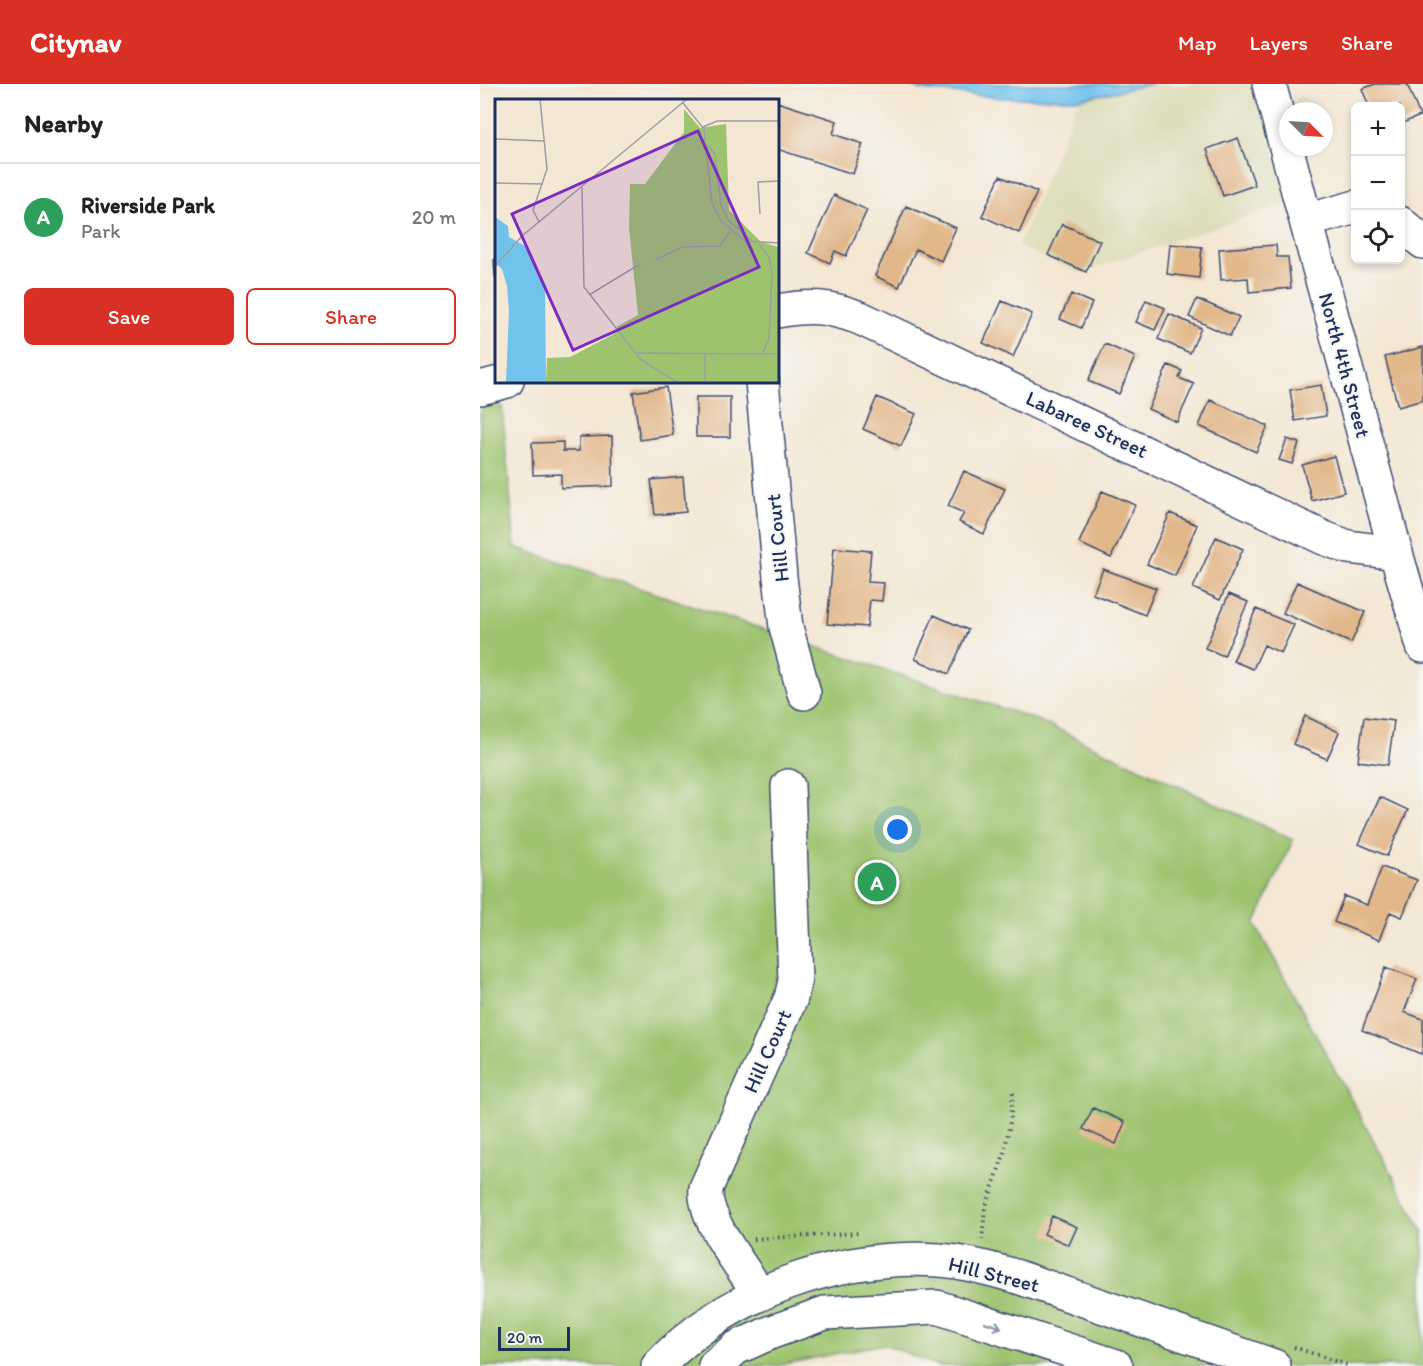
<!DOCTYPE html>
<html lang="en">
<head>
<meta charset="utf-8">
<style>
  :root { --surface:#fff; --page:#f6f6f6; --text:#202124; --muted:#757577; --line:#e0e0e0; --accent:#d93025 }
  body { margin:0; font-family:Itim,sans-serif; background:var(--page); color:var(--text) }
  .controls { position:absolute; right:18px; top:18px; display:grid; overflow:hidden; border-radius:9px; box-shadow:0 3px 9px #0003 }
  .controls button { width:54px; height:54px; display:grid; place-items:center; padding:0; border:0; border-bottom:2px solid var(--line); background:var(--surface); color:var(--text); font:30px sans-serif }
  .compass { position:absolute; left:799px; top:18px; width:54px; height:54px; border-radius:50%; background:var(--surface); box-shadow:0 3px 9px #0003; rotate:114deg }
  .scale { position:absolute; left:18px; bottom:15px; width:72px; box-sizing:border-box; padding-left:6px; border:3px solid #1b2f5e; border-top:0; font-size:16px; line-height:21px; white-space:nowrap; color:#1b2f5e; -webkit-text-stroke:4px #f6f6f2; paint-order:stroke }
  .you { position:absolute; left:418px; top:746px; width:21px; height:21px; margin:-15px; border:4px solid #fff; border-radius:50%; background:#1a73e8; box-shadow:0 0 0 9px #1a73e833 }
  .badge { display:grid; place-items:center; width:39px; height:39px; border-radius:50%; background:var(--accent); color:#fff; font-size:20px; font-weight:700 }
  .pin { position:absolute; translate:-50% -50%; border:3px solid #fff; box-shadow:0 2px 6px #0006 }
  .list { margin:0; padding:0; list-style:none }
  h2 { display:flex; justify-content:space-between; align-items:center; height:78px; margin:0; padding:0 24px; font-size:26px }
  h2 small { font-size:20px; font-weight:400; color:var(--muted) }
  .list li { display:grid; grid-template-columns:39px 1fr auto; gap:18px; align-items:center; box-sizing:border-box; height:108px; padding:0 24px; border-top:2px solid var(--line) }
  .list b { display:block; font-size:22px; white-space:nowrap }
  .list p { margin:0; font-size:20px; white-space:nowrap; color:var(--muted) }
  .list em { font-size:20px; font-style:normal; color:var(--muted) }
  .actions { display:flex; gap:12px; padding:18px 24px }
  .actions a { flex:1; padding:14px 0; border:2px solid var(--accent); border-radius:9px; text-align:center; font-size:21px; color:var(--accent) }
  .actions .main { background:var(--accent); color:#fff }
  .icon { flex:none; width:33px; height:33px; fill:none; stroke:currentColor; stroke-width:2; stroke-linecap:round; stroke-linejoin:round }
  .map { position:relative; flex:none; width:943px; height:1282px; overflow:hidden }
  header { display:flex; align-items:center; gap:36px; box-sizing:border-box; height:84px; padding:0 30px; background:var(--accent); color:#fff }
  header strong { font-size:28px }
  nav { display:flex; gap:33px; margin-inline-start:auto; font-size:21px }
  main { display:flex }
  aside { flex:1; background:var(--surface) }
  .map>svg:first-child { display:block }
  .built { fill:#deddbb }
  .green { fill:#9ec36e; stroke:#5c7966; stroke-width:1.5 }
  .water { fill:#71c3ed; stroke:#4679a6; stroke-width:1.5 }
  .building { fill:#e2b88b }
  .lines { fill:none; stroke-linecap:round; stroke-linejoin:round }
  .minor-casing { stroke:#3c4b70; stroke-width:36 }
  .path { stroke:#3c4b70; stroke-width:4; stroke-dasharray:1.5 4.5; stroke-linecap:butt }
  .minor { stroke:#fff; stroke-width:33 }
  .oneway { stroke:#8d97ae }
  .labels { text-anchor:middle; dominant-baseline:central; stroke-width:4.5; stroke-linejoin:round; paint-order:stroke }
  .street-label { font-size:21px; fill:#1b2f5e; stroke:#f6f6f2 }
  .inset-road { fill:none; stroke:#9d9da5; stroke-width:1.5 }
  .view { fill:#7b2cbf; fill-opacity:0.15; stroke:#7b2cbf; stroke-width:3 }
  .inset-edge { fill:none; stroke:#1b2f5e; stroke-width:3 }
</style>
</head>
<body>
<header>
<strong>Citynav</strong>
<nav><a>Map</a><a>Layers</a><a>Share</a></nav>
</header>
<main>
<aside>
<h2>Nearby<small></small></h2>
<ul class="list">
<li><span class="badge" style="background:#2e9e5b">A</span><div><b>Riverside Park</b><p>Park</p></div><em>20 m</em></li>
</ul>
<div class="actions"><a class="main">Save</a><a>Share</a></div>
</aside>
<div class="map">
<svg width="943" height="1282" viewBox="0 0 943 1282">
  <rect width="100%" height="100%" fill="#f6f6f2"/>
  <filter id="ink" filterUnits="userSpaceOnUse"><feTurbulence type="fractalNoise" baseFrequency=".0167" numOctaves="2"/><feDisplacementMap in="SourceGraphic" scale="12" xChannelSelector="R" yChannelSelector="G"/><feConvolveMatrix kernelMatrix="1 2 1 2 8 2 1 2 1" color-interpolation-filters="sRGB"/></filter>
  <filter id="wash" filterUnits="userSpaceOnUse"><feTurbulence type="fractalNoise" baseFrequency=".008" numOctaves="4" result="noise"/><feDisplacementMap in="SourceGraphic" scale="24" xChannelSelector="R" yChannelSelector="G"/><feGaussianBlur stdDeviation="1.35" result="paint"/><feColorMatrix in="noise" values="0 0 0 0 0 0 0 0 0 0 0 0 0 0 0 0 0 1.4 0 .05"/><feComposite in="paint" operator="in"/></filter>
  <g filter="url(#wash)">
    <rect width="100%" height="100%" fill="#f4e7d4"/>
    <path class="built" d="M 672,0 L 775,0 L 808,119 L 599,189 L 538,162 L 599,15 Z"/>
    <path class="green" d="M 0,297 L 22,323 L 35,463 L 560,637 L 813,756 L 775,840 L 943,1147 L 943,1282 L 458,1282 L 404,1260 L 295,1282 L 0,1282 Z"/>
    <path class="water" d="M 426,0 L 672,0 L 599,15 L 523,14 L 442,6 Z"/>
    <g id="blocks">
      <path class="building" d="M 895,0 L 927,0 L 940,32 L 920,40 L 920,22 L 889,22 L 882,5 Z
        M 297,18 L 357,37 L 353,50 L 383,60 L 373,90 L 297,65 Z
        M 758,54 L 775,101 L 743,112 L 727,65 Z
        M 520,92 L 557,108 L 539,149 L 502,132 Z
        M 354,111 L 387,126 L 366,172 L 355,167 L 350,179 L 328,169 Z
        M 426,122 L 476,144 L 461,177 L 436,165 L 419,203 L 395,192 Z
        M 582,140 L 620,157 L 606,188 L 568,171 Z
        M 690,160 L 722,163 L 719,194 L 687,190 Z
        M 796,161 L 797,173 L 808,173 L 811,204 L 769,208 L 768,194 L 741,196 L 739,165 Z
        M 16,175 L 16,192 L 15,192 L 14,176 Z
        M 591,210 L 612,219 L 601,244 L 580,235 Z
        M 717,215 L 759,233 L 750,252 L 709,233 Z
        M 666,216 L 685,224 L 675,246 L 656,238 Z
        M 522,217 L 552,230 L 533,273 L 503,259 Z
        M 689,230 L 721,244 L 710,269 L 678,255 Z
        M 625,260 L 655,273 L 639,310 L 608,297 Z
        M 943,263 L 943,316 L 918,323 L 905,273 Z
        M 688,281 L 702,287 L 699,294 L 714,300 L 697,338 L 668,325 Z
        M 841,301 L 846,332 L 815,337 L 810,306 Z
        M 186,303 L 193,351 L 160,356 L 153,308 Z
        M 216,313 L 250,313 L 250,353 L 216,353 Z
        M 397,313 L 436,330 L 421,362 L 383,345 Z
        M 730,316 L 788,342 L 776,368 L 719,342 Z
        M 132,352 L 133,402 L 81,404 L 81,390 L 53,391 L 52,359 L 83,358 L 83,367 L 99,367 L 99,353 Z
        M 807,355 L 819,359 L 812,380 L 799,376 Z
        M 854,372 L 864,408 L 832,417 L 822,381 Z
        M 484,387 L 525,405 L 504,450 L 479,438 L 484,429 L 468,422 Z
        M 203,393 L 206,428 L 175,431 L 171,396 Z
        M 622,407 L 655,421 L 631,474 L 599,459 Z
        M 690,429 L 717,441 L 695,492 L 667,480 Z
        M 736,453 L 763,465 L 740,516 L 713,504 Z
        M 354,464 L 391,467 L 388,498 L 404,499 L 402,517 L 390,516 L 387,543 L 347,540 Z
        M 623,485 L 676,504 L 665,531 L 613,510 Z
        M 817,498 L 885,528 L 871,559 L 803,529 Z
        M 749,510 L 768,518 L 744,572 L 725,564 Z
        M 776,525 L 814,541 L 801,569 L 784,561 L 773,585 L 753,577 Z
        M 454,531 L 488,546 L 469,590 L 435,575 Z
        M 825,632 L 859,648 L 847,675 L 813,660 Z
        M 884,633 L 914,637 L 908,681 L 878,677 Z
        M 900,713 L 928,726 L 907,772 L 879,760 Z
        M 902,783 L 937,796 L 922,833 L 910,828 L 899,856 L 854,838 L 864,812 L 887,821 Z
        M 906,883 L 937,895 L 924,928 L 943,935 L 943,964 L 941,970 L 882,946 Z
        M 613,1024 L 645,1038 L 636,1060 L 603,1045 Z
        M 572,1132 L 597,1143 L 589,1161 L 564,1150 Z"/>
    </g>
  </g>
  <g filter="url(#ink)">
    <use href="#blocks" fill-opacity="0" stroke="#3c4b70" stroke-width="1.5"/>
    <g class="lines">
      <g class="minor-casing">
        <path id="minor" d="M 789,0 L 916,469 L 943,562
          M 826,137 L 876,123
          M 920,139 L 943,158
          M 297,227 C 330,221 348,222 380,234 L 844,454 L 868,463 L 916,469
          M 282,297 L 300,493 L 306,543 L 324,609
          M 0,304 L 27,297
          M 279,1209 C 263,1184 222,1134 226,1104 L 311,914 L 315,897 L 308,702
          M 178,1282 C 247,1209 358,1169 459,1176 C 485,1178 510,1185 535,1192 L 794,1282
          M 235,1282 L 256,1264 L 292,1248 L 345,1229 L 457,1223 L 636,1282"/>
      </g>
      <path class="path" d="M 274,1155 L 378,1149
        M 502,1156 L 505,1125 L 524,1070 L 531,1033 L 533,1008
        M 814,1263 L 870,1282"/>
      <use href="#minor" class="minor"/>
    </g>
    <defs><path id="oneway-shaft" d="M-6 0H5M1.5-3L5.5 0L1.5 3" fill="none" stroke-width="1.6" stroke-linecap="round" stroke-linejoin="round" transform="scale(1.5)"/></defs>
    <use class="oneway" href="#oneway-shaft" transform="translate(513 1241) rotate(18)"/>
  </g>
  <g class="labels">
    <g class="street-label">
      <text transform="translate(865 281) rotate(75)">North 4th Street</text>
      <text transform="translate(607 340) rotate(25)">Labaree Street</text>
      <text transform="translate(297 454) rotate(-96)">Hill Court</text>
      <text transform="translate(287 967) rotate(-66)">Hill Court</text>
      <text transform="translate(514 1190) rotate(14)">Hill Street</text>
    </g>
  </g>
  <g transform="translate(15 15)">
    <rect width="284" height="284" fill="#f4e7d4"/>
    <path d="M 189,10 L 205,29 L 231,25 L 234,111 L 266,143 L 283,148 L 283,283 L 51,283 L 52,259 L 75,258 L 119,235 L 123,227 L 143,216 L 134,129 L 135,85 L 150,85 L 189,33 Z" fill="#9ec36e"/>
    <path d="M 0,118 L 13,127 L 14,138 L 30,147 L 50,187 L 51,283 L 11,283 L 14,212 L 12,187 L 7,170 L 0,164 Z" fill="#71c3ed"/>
    <path class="inset-road" d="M 188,4 L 209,30 L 217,104 L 226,122 L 250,142 L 284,144M 208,28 L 222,22 L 284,22M 0,40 L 49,42M 212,46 L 220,55 L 226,106 L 234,122 L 261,145M 0,84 L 48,85M 87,88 L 89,188 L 146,261 L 182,283M 265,115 L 263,83 L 284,82M 44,123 L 38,111 L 52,70 L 45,0M 264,145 L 274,158 L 277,173 L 274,240 L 267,255M 160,161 L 187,148 L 225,147 L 235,133M 0,167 L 27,137 L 192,0M 94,196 L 145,165M 141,254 L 284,255M 210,255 L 210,283"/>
    <path class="view" d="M 203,32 L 264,168 L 78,251 L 17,115 Z"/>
    <rect width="284" height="284" class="inset-edge"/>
  </g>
</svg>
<div class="controls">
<button>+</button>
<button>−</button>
<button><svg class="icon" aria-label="locate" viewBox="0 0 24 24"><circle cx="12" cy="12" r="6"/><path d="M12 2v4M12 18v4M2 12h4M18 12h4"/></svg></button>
</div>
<svg class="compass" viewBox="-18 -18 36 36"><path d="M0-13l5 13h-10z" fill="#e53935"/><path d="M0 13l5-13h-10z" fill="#757577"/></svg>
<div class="scale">20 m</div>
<div class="you"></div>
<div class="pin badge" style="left:397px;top:798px;background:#2e9e5b">A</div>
</div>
</main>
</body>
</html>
